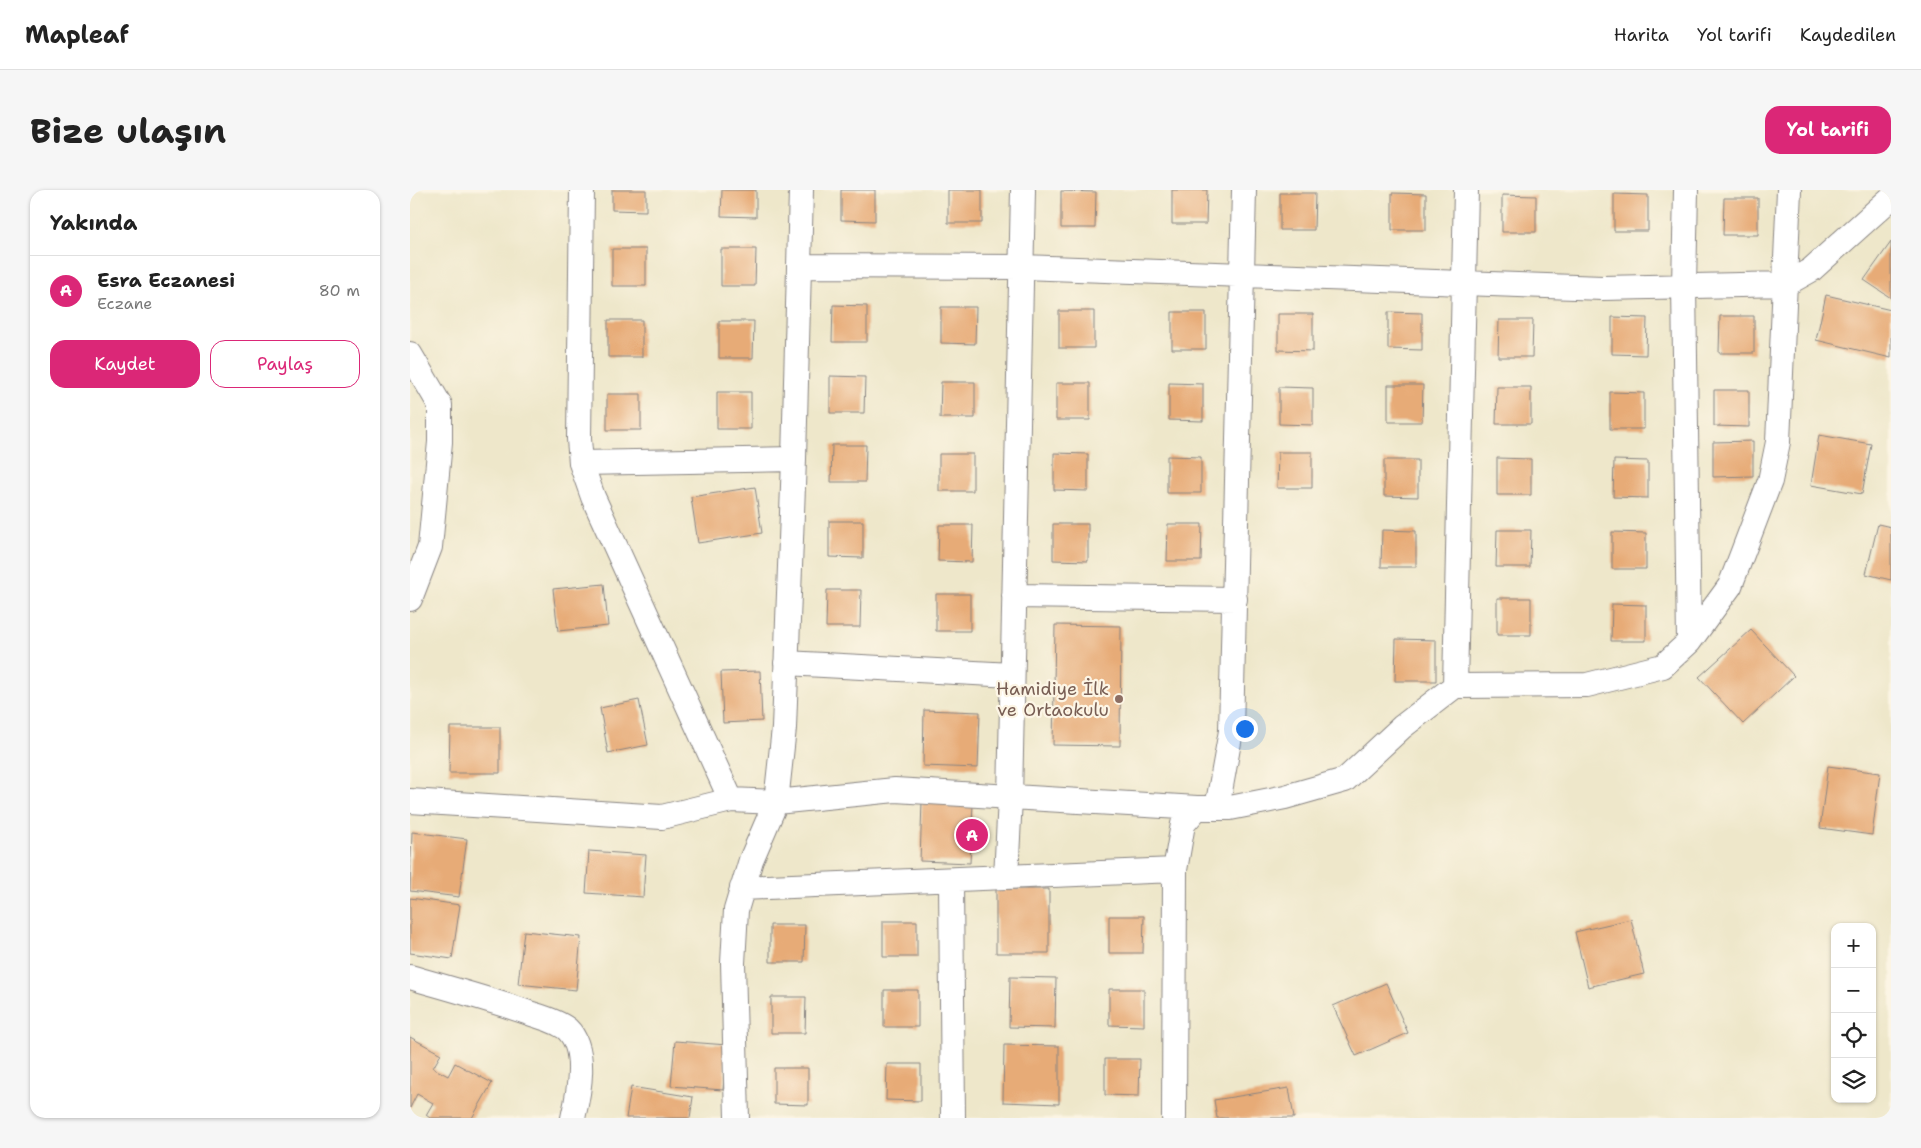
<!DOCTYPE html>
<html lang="tr">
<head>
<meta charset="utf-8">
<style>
  :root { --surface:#fff; --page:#f6f6f6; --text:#222; --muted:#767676; --line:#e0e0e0; --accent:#db2777 }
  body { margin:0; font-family:"Shantell Sans",sans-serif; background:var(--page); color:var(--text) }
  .controls { position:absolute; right:15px; bottom:15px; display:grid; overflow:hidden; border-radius:10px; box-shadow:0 1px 4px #0004 }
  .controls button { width:45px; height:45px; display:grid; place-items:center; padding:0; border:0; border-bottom:1px solid var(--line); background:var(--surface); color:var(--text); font:25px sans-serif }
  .you { position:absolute; left:834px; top:538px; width:18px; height:18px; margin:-12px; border:4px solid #fff; border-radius:50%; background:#1a73e8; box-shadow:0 0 0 8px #1a73e833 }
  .badge { display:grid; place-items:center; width:32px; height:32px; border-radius:50%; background:var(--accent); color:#fff; font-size:16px; font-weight:700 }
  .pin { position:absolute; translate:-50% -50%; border:2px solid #fff; box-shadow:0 1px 5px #0006 }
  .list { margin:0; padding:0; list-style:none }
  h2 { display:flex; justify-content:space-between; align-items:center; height:65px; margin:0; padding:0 20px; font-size:21px }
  h2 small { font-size:16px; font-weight:400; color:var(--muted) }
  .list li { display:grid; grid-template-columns:32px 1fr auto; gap:15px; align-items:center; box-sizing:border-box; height:70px; padding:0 20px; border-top:1px solid var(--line) }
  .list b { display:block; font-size:19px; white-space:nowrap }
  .list p { margin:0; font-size:16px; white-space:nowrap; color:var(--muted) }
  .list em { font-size:16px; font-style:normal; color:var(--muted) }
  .actions { display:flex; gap:10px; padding:15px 20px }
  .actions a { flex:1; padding:11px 0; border:1px solid var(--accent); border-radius:15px; text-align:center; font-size:18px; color:var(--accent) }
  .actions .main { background:var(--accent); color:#fff }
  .icon { flex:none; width:28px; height:28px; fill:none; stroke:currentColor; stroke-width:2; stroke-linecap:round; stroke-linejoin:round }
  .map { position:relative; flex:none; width:1481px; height:928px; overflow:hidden; border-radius:15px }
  header { display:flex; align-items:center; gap:30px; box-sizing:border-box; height:70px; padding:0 25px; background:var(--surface); border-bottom:1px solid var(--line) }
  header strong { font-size:24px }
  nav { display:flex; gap:28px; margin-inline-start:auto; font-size:18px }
  .intro { display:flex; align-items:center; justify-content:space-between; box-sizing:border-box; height:120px; padding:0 30px }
  h1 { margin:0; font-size:35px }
  .button { padding:12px 22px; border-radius:15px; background:var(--accent); color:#fff; font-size:18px; font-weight:700 }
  main { display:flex; gap:30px; padding:0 30px }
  aside { flex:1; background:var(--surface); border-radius:15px; box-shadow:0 1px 4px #0004 }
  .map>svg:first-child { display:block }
  .building { fill:#e7ab77 }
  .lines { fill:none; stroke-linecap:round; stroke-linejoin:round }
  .minor-casing { stroke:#888482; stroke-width:26 }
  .minor { stroke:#fff; stroke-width:24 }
  .education-dot { fill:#8d6e63; stroke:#fcf5e5; stroke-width:2 }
  .labels { text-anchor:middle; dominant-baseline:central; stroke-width:4.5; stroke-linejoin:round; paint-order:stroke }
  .education-label { font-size:18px; fill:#785e54; stroke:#fcf5e5; text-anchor:end }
</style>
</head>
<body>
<header>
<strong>Mapleaf</strong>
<nav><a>Harita</a><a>Yol tarifi</a><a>Kaydedilen</a></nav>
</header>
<div class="intro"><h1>Bize ulaşın</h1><a class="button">Yol tarifi</a></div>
<main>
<aside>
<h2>Yakında<small></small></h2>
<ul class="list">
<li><span class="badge">A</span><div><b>Esra Eczanesi</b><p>Eczane</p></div><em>80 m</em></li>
</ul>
<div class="actions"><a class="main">Kaydet</a><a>Paylaş</a></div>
</aside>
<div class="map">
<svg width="1481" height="928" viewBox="0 0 1481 928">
  <rect width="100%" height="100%" fill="#fcf5e5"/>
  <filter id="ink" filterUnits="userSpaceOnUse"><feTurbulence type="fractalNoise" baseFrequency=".02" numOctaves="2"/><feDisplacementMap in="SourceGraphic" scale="10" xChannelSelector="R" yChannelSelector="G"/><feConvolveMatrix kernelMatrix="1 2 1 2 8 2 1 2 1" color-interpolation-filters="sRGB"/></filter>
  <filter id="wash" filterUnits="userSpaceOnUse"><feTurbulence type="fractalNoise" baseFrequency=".0096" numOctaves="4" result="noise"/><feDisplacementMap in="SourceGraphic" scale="20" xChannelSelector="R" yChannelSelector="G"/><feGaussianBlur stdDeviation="1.12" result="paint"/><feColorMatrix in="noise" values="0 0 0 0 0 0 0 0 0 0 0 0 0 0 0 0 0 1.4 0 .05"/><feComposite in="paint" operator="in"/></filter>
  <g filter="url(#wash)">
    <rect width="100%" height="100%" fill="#eee7ca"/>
    <g id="blocks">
      <path class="building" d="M 202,0 L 236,0 L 236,21 L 202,20 Z
        M 312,0 L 346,0 L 346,27 L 311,26 Z
        M 431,0 L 465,0 L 465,31 L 431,30 Z
        M 538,0 L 572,0 L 572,33 L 538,33 Z
        M 762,0 L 797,0 L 796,34 L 762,34 Z
        M 651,1 L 686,2 L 685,38 L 651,38 Z
        M 870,3 L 905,3 L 904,40 L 870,40 Z
        M 982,3 L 1016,4 L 1016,40 L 982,40 Z
        M 1204,4 L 1238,5 L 1238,41 L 1204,41 Z
        M 1092,5 L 1126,6 L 1126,42 L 1092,42 Z
        M 1314,8 L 1348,8 L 1348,45 L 1313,45 Z
        M 1481,52 L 1481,108 L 1454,90 Z
        M 202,59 L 236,59 L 236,96 L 202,96 Z
        M 311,59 L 346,59 L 345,96 L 311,96 Z
        M 1416,105 L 1481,120 L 1481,168 L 1406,150 Z
        M 423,115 L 457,116 L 457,152 L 422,152 Z
        M 531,117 L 566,117 L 565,154 L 531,153 Z
        M 649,121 L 684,121 L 684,158 L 649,158 Z
        M 762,122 L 796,122 L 796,159 L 762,159 Z
        M 978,122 L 1012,123 L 1012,160 L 978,159 Z
        M 868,124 L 903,124 L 903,161 L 868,160 Z
        M 1310,126 L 1344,126 L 1344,163 L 1309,163 Z
        M 1202,127 L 1237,128 L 1236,165 L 1202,164 Z
        M 198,130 L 232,130 L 232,167 L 198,167 Z
        M 1089,130 L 1123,130 L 1122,167 L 1088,167 Z
        M 309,131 L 344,131 L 343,168 L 309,168 Z
        M 420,186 L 455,187 L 454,223 L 420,223 Z
        M 531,192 L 565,192 L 565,228 L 530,228 Z
        M 646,193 L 680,193 L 680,230 L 646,230 Z
        M 759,193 L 793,194 L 793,231 L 759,230 Z
        M 978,195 L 1013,195 L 1012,232 L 978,232 Z
        M 869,197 L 903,198 L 903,235 L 869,234 Z
        M 1087,197 L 1121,197 L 1121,234 L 1086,234 Z
        M 1304,200 L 1339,200 L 1339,237 L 1304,236 Z
        M 307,202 L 341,202 L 341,239 L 307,239 Z
        M 1200,202 L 1234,203 L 1234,239 L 1200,239 Z
        M 197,204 L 231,204 L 231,240 L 197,240 Z
        M 1409,245 L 1461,254 L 1452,304 L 1401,295 Z
        M 1343,251 L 1343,286 L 1303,287 L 1303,252 Z
        M 422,255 L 456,255 L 455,292 L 421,292 Z
        M 868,262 L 902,262 L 902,298 L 867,298 Z
        M 644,263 L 678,264 L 678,301 L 644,300 Z
        M 529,264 L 563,264 L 563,301 L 529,301 Z
        M 757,266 L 791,267 L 791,303 L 757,303 Z
        M 1087,268 L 1121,269 L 1121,305 L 1087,305 Z
        M 974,270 L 1008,270 L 1008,307 L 974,306 Z
        M 1204,270 L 1238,271 L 1238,308 L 1203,307 Z
        M 345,297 L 352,343 L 288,353 L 281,307 Z
        M 419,331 L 453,331 L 453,368 L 419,367 Z
        M 643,334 L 678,334 L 678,371 L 643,370 Z
        M 758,334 L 792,334 L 791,371 L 757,371 Z
        M 1468,334 L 1481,337 L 1481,390 L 1456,384 Z
        M 529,335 L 563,335 L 562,372 L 528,371 Z
        M 972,340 L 1006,341 L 1006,377 L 971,377 Z
        M 1087,340 L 1121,340 L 1120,377 L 1086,377 Z
        M 1202,342 L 1236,343 L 1236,379 L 1202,379 Z
        M 194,394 L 198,436 L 148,441 L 143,399 Z
        M 417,400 L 451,400 L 450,437 L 416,437 Z
        M 526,404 L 560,404 L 560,441 L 526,441 Z
        M 1087,408 L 1121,408 L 1121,445 L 1087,445 Z
        M 1202,414 L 1236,415 L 1236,451 L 1201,451 Z
        M 645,435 L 711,436 L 710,556 L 643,555 Z
        M 1341,440 L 1384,486 L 1333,534 L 1289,487 Z
        M 986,449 L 1026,450 L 1026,491 L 985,491 Z
        M 350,481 L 352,531 L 313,533 L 311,482 Z
        M 229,510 L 238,555 L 198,563 L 190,518 Z
        M 514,520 L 570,522 L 568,578 L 513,576 Z
        M 40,537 L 90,537 L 90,583 L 39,583 Z
        M 1418,576 L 1470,583 L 1462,645 L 1410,638 Z
        M 512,611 L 563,614 L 560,673 L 510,671 Z
        M 2,642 L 57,649 L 49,707 L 0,701 Z
        M 179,661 L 236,665 L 233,707 L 176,703 Z
        M 586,699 L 639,699 L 639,763 L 586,763 Z
        M 0,708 L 50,715 L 42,769 L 0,763 Z
        M 699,726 L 734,726 L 733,763 L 699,763 Z
        M 1221,729 L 1234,784 L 1178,797 L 1165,742 Z
        M 473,731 L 507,731 L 507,767 L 473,767 Z
        M 360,735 L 395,735 L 394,772 L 360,772 Z
        M 114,741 L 171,747 L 166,800 L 108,794 Z
        M 600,787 L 646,788 L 645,838 L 599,837 Z
        M 976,793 L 998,843 L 946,866 L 923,816 Z
        M 699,799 L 734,799 L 734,836 L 699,835 Z
        M 474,800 L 508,800 L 508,837 L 474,837 Z
        M 361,807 L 396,807 L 395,843 L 361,843 Z
        M 0,847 L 31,864 L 23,878 L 38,886 L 45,873 L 82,893 L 62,928 L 20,928 L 16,925 L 23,913 L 7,904 L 0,918 Z
        M 265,851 L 317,855 L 313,900 L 261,896 Z
        M 594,855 L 649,856 L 649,914 L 593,912 Z
        M 695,869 L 730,869 L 729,906 L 695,905 Z
        M 477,874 L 511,874 L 511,911 L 476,910 Z
        M 364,878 L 398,878 L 398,915 L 364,914 Z
        M 221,897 L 283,907 L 280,928 L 216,928 Z
        M 879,898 L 884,928 L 807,928 L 804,910 Z"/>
    </g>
  </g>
  <g filter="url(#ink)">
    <use href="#blocks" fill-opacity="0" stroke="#888482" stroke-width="1"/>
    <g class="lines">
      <g class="minor-casing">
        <path id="minor" d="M 172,0 L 169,249 L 171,273 L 183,307 L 321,610
          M 1276,0 L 1274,96 L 1279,452
          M 389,76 L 612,77 L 1193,98 L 1376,94 L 1401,80 L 1481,8
          M 0,164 L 30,215 L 30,252 L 20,357 L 0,409
          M 171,273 L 384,269
          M 604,406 L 825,409
          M 376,473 L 602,485
          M 1045,496 L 1056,0
          M 0,611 L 252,627 L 321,610 L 366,612 L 485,600 L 787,618 L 820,618 L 875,607 L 935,590 L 992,537 L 1045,496 L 1177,495 L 1253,476 L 1279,452 L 1320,396 L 1360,291 L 1368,252 L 1379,0
          M 807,618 L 821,541 L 834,0
          M 596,687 L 600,608 L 613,0
          M 541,690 L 543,928
          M 332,698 L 765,680
          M 0,787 C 41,799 82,810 122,824 C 132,827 148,832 157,839 C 178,859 169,903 163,928
          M 327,928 L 323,773 L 326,720 L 341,670 L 366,612 L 374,538 L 384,269 L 391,0
          M 764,928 L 765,680 L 773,634 L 787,618"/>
      </g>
      <use href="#minor" class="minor"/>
    </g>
  </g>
  <circle class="education-dot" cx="709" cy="509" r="5"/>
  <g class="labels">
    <g class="education-label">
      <text x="699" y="499">Hamidiye İlk<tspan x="699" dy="21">ve Ortaokulu</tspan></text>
    </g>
  </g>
</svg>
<div class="controls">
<button>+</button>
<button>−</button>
<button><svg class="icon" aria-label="locate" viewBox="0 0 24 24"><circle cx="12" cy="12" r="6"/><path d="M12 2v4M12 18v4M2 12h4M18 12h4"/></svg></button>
<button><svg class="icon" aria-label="layers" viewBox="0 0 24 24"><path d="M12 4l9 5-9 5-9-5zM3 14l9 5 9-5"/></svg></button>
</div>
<div class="you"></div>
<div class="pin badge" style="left:562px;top:645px">A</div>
</div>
</main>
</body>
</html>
